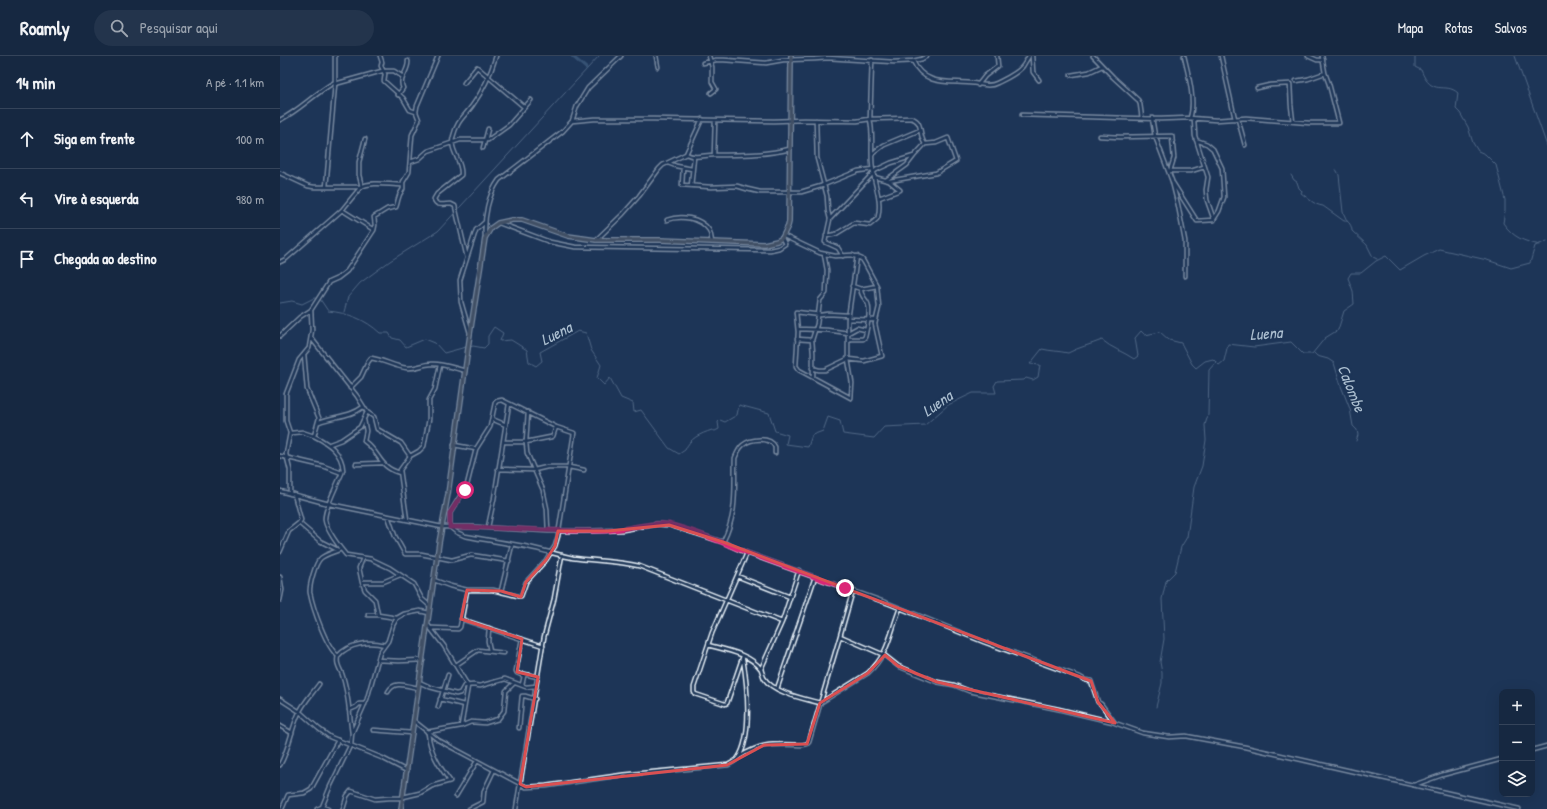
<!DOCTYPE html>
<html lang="pt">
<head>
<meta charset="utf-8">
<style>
  :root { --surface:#162841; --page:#23344c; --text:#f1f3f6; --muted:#9ea6b1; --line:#35445a }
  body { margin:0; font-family:"Patrick Hand",sans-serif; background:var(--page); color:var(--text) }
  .controls { position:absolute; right:12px; bottom:12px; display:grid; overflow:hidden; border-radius:8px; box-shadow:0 4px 16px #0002 }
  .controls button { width:36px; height:36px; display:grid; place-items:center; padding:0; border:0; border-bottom:1px solid var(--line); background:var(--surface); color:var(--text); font:20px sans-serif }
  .stop { position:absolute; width:12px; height:12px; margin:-9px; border:3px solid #db2777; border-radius:50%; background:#fff }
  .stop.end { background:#db2777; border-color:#fff; box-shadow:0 1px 4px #0008 }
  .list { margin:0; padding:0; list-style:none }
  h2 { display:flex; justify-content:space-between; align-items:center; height:52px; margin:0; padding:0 16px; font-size:17px }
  h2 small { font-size:13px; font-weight:400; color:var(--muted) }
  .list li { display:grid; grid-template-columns:26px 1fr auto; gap:12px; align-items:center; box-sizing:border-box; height:60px; padding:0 16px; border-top:1px solid var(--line) }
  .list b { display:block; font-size:15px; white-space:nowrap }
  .list em { font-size:13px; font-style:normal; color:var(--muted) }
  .icon { flex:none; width:22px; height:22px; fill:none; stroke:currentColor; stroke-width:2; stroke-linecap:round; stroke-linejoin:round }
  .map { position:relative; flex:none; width:1267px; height:753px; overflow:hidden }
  header { display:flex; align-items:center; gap:24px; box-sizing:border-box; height:56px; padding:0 20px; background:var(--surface); border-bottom:1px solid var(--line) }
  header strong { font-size:19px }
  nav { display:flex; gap:22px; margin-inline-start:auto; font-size:14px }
  .search { width:280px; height:36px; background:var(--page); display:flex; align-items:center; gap:10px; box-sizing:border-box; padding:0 14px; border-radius:22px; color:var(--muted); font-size:15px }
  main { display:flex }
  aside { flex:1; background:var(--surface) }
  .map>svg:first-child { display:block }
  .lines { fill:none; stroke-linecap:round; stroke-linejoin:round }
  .stream { stroke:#90a7be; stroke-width:1 }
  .canal { stroke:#557697; stroke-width:3 }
  .minor-casing { stroke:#e8f1f8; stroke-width:5.5 }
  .major-casing { stroke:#e8f1f8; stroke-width:6 }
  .minor { stroke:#1d3557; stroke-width:2.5 }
  .major { stroke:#6c6f75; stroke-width:3.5 }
  .route { stroke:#db2777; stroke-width:5 }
  .marked { fill:none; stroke:#da5052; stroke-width:3; stroke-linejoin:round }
  .labels { text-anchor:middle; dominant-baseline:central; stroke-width:4; stroke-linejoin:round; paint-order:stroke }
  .water-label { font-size:16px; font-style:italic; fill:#adc0d1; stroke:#1d3557 }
</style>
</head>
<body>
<header>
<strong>Roamly</strong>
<div class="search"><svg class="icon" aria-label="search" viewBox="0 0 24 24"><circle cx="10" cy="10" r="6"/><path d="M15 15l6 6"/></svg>Pesquisar aqui</div>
<nav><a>Mapa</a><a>Rotas</a><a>Salvos</a></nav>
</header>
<main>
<aside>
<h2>14 min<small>A pé · 1.1 km</small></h2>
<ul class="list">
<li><svg class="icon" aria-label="ahead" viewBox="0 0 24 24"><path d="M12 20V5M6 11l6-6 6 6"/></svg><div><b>Siga em frente</b></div><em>100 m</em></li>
<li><svg class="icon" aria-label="left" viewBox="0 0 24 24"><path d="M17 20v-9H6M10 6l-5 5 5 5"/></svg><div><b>Vire à esquerda</b></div><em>980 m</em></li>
<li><svg class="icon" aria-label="arrive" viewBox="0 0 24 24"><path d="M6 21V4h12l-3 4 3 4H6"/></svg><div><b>Chegada ao destino</b></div></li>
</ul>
</aside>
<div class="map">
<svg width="1267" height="753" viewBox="0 0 1267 753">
  <rect width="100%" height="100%" fill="#1d3557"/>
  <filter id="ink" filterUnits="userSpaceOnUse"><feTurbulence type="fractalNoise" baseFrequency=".025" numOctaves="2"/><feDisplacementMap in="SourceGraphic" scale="8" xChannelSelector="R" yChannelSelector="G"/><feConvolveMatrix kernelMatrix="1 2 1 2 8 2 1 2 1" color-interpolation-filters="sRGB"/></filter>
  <g filter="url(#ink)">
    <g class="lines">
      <path class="stream" d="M 1135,0 L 1135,11 L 1141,14 C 1152,42 1165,25 1178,37 L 1176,53 L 1180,57 L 1188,71 L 1193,87 L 1198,95 L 1205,98 L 1216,109 L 1225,144 L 1225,155 L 1223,167 C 1234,182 1243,185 1260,189
        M 1235,0 L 1267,90
        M 1056,113 L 1059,119 L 1063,156 L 1067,165
        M 1011,119 L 1014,124 L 1017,126 L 1019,132 L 1022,135 L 1021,137 C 1028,142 1034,149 1043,150 L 1064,165 L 1067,165 C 1070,167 1072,171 1072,175 L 1087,189 L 1093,201 L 1097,203
        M 0,247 L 12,245 L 22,248 L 34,242 L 40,243 L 48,255 C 68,257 85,263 100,277 L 109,277 L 112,282 L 120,284 L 126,291 L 145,283 L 155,287 L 164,297 L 186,291
        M 64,256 L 68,241 L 80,227 L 110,205 L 158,175 L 319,0
        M 190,291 L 193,290 L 204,292 L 208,288 L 208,280 L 214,271 L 223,277 L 220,285 L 231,284 L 247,294 L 249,306 L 256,310 L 262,305 L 260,296 L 298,275 L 306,277 L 311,294 L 321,309 L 317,322 L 324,329 L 330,322 L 341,342 L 353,347 L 354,356 L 361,354 L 389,392 L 399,398 L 405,394 C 410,382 420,378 432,374 L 435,375 L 439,373 L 438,366 L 440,364 L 445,366 L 457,359 L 459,349 L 489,357 L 495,375 L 508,379 L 506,388 L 528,391 L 532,379 L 543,375 L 548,361 L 560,365 L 563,378 L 594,382 L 604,371 L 645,369 L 668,349 L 693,337 L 716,337 L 714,330 L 717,325 L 744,324 L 746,322 L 753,324 L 758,321 L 760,309 L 750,308 L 762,293 C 770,295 779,295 788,297 C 799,291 810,289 822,284 C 831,292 844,296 854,303 L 858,300 L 855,282 L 861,275 L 865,279 L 880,276 L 889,284 L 901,287 L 912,308 L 916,312 L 925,305 L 933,303 L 939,309 L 944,305 L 948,288 L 974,291 L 1011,286 L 1023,298 L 1032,298 L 1045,282 L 1058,274 L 1064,255 L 1074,248 L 1073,235 L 1068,222 L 1071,217 L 1081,217 L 1096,205 L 1106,200 L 1120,214 L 1144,200 L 1159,193 L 1207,204 L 1231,212 L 1250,207 L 1255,190 L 1267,185
        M 1034,297 L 1037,300 L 1048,303 L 1054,307 L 1061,330 L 1070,353 L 1073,370 L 1077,374 L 1078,379 L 1076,385
        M 876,651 L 882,627 L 882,617 L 880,606 L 884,583 L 882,543 L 886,525 L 895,516 L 901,491 L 907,481 L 914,431 L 922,410 L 926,384 L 925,369 L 928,359 L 929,314 L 936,306"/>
      <path class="canal" d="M 292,0 L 306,12"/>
      <g class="minor-casing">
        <path id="minor" d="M 100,0 L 102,6 L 101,10 L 105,18 L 104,25 L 123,42 L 130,54 L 136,56
          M 376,0 L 378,11
          M 429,0 L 432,11 L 432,26 L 436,33 L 431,37
          M 752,0 L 753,16 L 759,24
          M 813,0 L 833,21 L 858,44 L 860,48 L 862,62
          M 904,0 C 908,17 916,45 910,62
          M 941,0 L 955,63
          M 1028,0 L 1037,4 L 1043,4
          M 633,5 C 644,30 668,25 690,27 C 699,27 708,32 717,27 C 725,23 737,18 743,10 C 745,7 747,3 749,0
          M 423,7 L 436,4 L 444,4 L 486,7 L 503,4 L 535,3 L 548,2 L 614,6 L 633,5 L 642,3 L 647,0
          M 791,19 L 809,16 L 822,10
          M 1016,25 L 1028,23 L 1045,17
          M 184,27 L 197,11 L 244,51
          M 55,28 L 102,15 L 114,15 L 123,21
          M 698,29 L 705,20 L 718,10 L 717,0
          M 977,32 L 990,29 L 1010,28 L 1011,49 L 1013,66
          M 118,39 L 123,32 C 118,22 129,15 128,5
          M 742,59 L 881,63 L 910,62 L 936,64 L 966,62 L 1030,67 L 1059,67 L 1049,28 L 1045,17 L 1042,0
          M 872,62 L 875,80 L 892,125 L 898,149 L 905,185 L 905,220
          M 914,63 L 915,80 L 928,121 L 926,134 L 927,144 L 934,164
          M 958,63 L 965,89
          M 0,64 C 20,54 35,37 55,26
          M 536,64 L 537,102 L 547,140 L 548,155 L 550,163 L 545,186 L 558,192 L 563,200
          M 292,65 L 314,63 L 373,63 L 494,65 L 524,64 L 577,65 L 590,63 L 631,62 C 644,65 638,79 645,88
          M 820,80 L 840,81 L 892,80 L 894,102 L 890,115
          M 916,84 L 927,88 L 933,93 L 942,112 L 944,141 L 939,155 L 934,163
          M 203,92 L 208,73
          M 406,98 C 416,103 424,99 434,99 C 459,99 485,99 510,93
          M 592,98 L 604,89 L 640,74
          M 434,99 L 435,65
          M 130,106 L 139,103 L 148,95 L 180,84 L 208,84 L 229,69 L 251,44
          M 388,107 L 396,110 L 412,113
          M 403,112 L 402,129 L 431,131 L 457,130 L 467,133 L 480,136 L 521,136 L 541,130 L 578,115 L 593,113
          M 889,115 L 911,115 L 924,111
          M 0,117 L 28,130 L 34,131 L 80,131 C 93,125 108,129 122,129
          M 594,121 L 609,125 L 620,134 L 599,142
          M 609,125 L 656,117 L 676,105 L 668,82 L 656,87 L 645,88 L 634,100
          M 893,127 L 917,165 L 934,164
          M 411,130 L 414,101
          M 46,131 L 55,28 L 55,0
          M 82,131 L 79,119 L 79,106 L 85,83
          M 62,154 L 94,174
          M 550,163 L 596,114 L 611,107 L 634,100 L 627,109 L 606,124
          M 387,164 C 400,159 420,161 429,174 C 431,177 431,182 432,186
          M 219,167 L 270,186 L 295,191 L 490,194 L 499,192 L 505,188 L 502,182
          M 205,180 C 204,161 208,139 219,124 L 283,75 L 292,65 L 297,50 L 308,32 L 341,0
          M 504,180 L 540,197 L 555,200 L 572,199 L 582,203 L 584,206 L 597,230 L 599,251 L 595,268 L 602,300 L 584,305 L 568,303 L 545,314 L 539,314 L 532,312
          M 546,180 L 556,178 L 574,167 L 590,169 L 597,163 L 598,161 C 602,144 595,131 593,115 C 590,98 594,80 590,63 L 592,4
          M 316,184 L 343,158 L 359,140 L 379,113 L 383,109 L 406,98 L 422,63
          M 187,202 L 175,150 L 171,148 C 164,148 156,151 154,143 L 157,138 L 181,119 C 183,106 169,94 173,81 C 177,65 183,62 192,50 C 203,35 211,17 216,0
          M 0,206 L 6,203 L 62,154 L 80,132
          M 581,233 L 597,230
          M 568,259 L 548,258 L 541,259 L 516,256 L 518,276 L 516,310 L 519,314 L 571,342 L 572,327 L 568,303 L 568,263 L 577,200
          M 568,263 L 595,264
          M 518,273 L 547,274 L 568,277 L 577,272 L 586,274
          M 190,277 L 181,246 L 180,224 L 196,174 L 205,166
          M 0,280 L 20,261 L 31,254 L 49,226 L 58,222 L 67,215 L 94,174 L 95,169 L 94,161 L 107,153 L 116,151 C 119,143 117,141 123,133 L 123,126 L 129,116 L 132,79 L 139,64 L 136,56 L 137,50 L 158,0
          M 32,283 L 77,340 L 87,356 L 94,361 L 97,373 L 121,387 L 130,400
          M 517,283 L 532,284
          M 568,283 L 583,283 L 585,281 C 587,272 591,257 588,248 C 586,242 580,240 581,233 L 572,230
          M 24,298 L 27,333 L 39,362 L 34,380 C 48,387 62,396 63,414 C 59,426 44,452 45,464 C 46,473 60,492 66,499 L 91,503 L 110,512 L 134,528 L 142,543 L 150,550
          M 533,321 L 533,297 L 532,284 L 537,268 L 540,244 L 546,237 L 547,214 L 544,198
          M 70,332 L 81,321 L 88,306 L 91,302 C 104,304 115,311 127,312 C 136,313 143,308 151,308 C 162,307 174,312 185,315
          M 248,356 L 246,386 L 247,397 L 263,434 L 267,453 L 268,475
          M 212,363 L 226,369
          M 84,364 L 86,375 L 84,385 C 101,397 98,411 120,417
          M 39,366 C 54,360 70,361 83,351
          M 11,377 L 22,376 L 34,380
          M 223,386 L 246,386 L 271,381 L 273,380 L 276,371
          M 50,388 L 61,384 L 80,371 L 87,356
          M 174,389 L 196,393
          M 0,400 L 43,410 L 62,417
          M 76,408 L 102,407
          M 218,413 L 254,414 L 267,411 L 289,411 L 304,414
          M 0,435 L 49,448 L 162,471 L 194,471 L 268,475 L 305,475 L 342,474 L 377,468 L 389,469 L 443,486 L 467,497 L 610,548 L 704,586 L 800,621 L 805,624 L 811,625 L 818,646 L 821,648 L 835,667 L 863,677 L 889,681 L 906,680 L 965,691 L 1239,753
          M 10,438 L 10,414 L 6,398 L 10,377 L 6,365 L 6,338 L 19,304 L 29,292 L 32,274 L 31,254
          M 14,438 L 21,464 L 19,467 L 40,485 L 58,494
          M 108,460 L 115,480 L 125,498 L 141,498 L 172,504 L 191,499 L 229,505
          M 127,464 L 120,414 L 130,400 L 139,395 L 144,390 L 149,363 L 149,344 L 155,333 L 160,309
          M 208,471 L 214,443 L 229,348
          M 443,486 C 458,456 454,434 455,402 C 457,397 459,392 463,389 C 470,383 490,380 495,391 C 495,393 495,395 495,397
          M 0,496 L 9,475 L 19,467
          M 519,514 L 502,566 L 481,613 C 482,616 483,620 484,622 C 493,637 525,643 540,647 L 588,617 C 609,598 610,577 620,552
          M 457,520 L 510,541
          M 0,521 L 2,534 L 0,544
          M 82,526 L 79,512 L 83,502
          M 187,534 L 213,534 L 238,540 L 241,540 L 246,526 L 266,504 L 275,490 L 278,480 L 294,377 L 276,371 L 222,344 L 217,345 L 215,347 L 210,371 L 196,393 L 187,429 L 170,457 L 170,471 L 176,476 L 185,480 C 206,484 227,487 248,491 C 263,494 278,499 293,502 C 315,505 338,505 359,510 L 502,566
          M 573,534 L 560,580 L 604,599 L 618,610 L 657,626 L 674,629 L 689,635 L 778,653 L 833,666
          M 221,535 L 232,489
          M 88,559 L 98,559 L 117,562
          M 98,559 L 95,544 L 85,534 L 82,526 L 103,526 L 120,519
          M 181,563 L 263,590
          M 148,569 L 164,590 L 188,630 L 181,670
          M 152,572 L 178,573 L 180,571 L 187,534 L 170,530 L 154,524
          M 209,572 L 208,585 L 210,595
          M 242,583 L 236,615 L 237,617 L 244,620 L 242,629
          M 428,589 C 446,594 470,598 481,613
          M 58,600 C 46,591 33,552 30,537 C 29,530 35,507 41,502 C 46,498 55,496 61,493
          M 463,600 L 447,647 L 445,648 L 415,638 L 414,636 L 414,631 L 432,577 L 467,497
          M 98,604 L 119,605 L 143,604
          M 176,609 L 198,594 L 224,597
          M 244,618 L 258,621
          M 139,626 L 150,631 L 176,638 L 180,637 L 184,630 L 193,629 L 200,630 L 225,623 L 246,631 L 256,630
          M 497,633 L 535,521
          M 108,636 C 114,624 127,630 138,632
          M 0,643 L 20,656 L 39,673 L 50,681 L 102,702 L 127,715
          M 160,643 L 184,649
          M 158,651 L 168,619
          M 69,654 L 76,651 L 79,648 L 85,648
          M 134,665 L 158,684 L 246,731 L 266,730 L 342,719 L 448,709 C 452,707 456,705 458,702 C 473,681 467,627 463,603
          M 0,670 L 12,677
          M 239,672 L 242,640 L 245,640 L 255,643
          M 93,674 L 132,677
          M 147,676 L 181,670 L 191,666 L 205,667 L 218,663 L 224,655 L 226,635 L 234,627
          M 72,677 C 69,657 69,637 62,618 C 59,611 56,607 58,600 C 69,587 89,585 105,589
          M 1252,694 L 1267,690
          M 459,701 C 483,686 494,688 522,689 L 527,688 L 529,686 L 560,580
          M 0,709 C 9,693 11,675 18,659 C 23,647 32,638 39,628
          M 1134,729 L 1162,719 L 1222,703
          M 176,740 L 197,705
          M 123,741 L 140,737 L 152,730 L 170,725 C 159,710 150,696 148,677
          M 42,751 L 50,731 L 71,688 L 72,677 L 87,643 L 100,596 L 108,585 L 113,569 L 117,562 L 124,558 L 140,555 L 149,557
          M 2,753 L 8,739 L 24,737 L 31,733 L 58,684
          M 37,753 L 42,751 L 48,753
          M 63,753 L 67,740 L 71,735 L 95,743 L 109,742 L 122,742
          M 189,753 L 203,746 L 204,735 L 214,714
          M 236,753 L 264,581 L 274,543 L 282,499"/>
      </g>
      <g class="major-casing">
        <path id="major" d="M 121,753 L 159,487 L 168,438 L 190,278 L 205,182 L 211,172 L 218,167 L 232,164 L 242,164 L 288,180 L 316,184 L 380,184 L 484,188 L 497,185 L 502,182 L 508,170 L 509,166 L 511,0"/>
      </g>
      <use href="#minor" class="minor"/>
      <use href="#major" class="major"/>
    </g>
  </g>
  <g class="lines" filter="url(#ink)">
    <path class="route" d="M 185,434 L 170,457 L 170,471 C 222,471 273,476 325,475 C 344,474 370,465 388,468 C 416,474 442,487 468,497 C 500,509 533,520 565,532"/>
  </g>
  <path d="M0 0H1267V753H0ZM 389,469 L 443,486 L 811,625 L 818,646 L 835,667 L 657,626 L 618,610 L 605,599 L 588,617 L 540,647 L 527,688 L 484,689 L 447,709 L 246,731 L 240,728 L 258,621 L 237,616 L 242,583 L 181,563 L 187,534 L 221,535 L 241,541 L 246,526 L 266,504 L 275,490 L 278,475 L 328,475 Z" fill="#1d3557" fill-opacity=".55" fill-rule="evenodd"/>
  <path class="marked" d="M 389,469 L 443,486 L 811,625 L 818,646 L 835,667 L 657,626 L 618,610 L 605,599 L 588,617 L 540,647 L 527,688 L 484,689 L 447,709 L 246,731 L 240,728 L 258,621 L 237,616 L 242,583 L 181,563 L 187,534 L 221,535 L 241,541 L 246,526 L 266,504 L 275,490 L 278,475 L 328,475 Z"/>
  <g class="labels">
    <g class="water-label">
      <text transform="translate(276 277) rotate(-27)">Luena</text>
      <text transform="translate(986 277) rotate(-4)">Luena</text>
      <text transform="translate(1072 332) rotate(68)">Calombe</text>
      <text transform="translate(657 347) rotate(-35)">Luena</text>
    </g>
  </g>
</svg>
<div class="controls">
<button>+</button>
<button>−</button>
<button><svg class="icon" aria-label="layers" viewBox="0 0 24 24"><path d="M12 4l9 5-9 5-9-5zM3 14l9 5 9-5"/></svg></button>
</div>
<div class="stop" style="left:185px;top:434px"></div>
<div class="stop end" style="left:565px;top:532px"></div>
</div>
</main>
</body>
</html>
